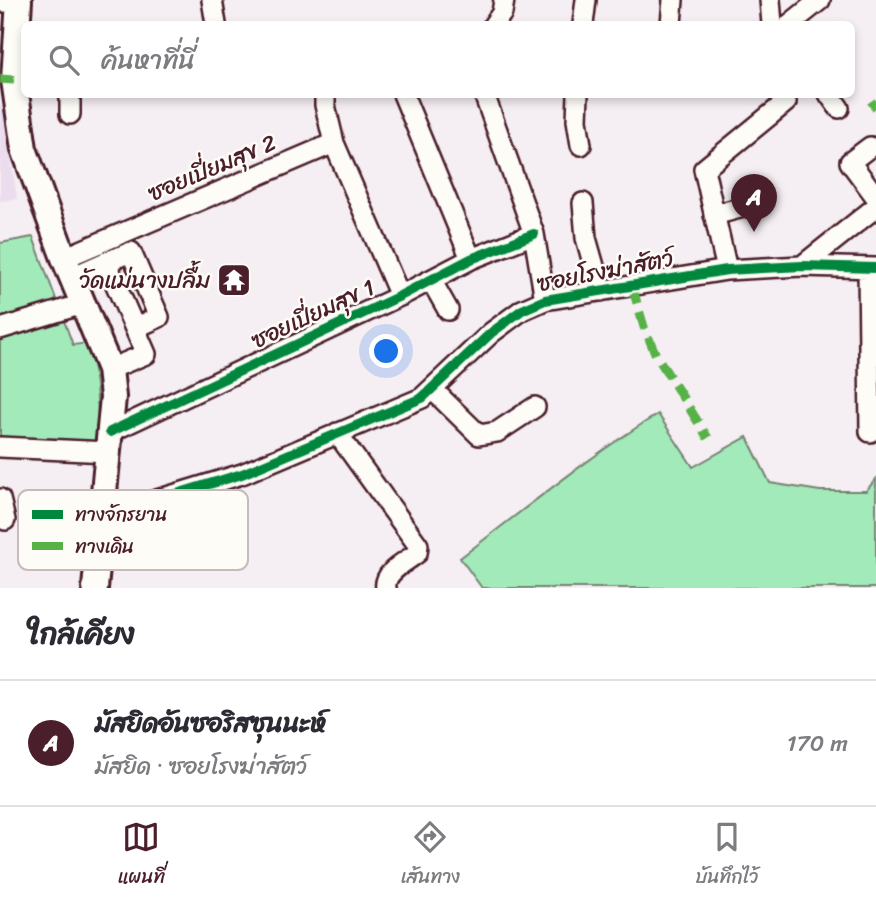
<!DOCTYPE html>
<html lang="th">
<head>
<meta charset="utf-8">
<style>
  :root { --surface:#fff; --page:#f2f2f3; --text:#2b2b33; --muted:#7c7c81; --line:#e1e1e2; --accent:#4a1f2b }
  body { margin:0; font-family:Sriracha,"Playpen Sans Thai",sans-serif; background:var(--page); color:var(--text) }
  .you { position:absolute; left:387px; top:352px; width:24px; height:24px; margin:-18px; border:5px solid #fff; border-radius:50%; background:#1a73e8; box-shadow:0 0 0 10px #1a73e833 }
  .badge { display:grid; place-items:center; width:46px; height:46px; border-radius:50%; background:var(--accent); color:#fff; font-size:23px; font-weight:700 }
  .pin { position:absolute; translate:-50% -58px; filter:drop-shadow(0 2px 4px #0008) }
  .pin::after { content:''; position:absolute; top:37px; width:24px; height:21px; background:inherit; clip-path:polygon(0 0,100% 0,50% 100%) }
  .list { margin:0; padding:0; list-style:none }
  h2 { display:flex; justify-content:space-between; align-items:center; height:91px; margin:0; padding:0 28px; font-size:30px }
  h2 small { font-size:23px; font-weight:400; color:var(--muted) }
  .list li { display:grid; grid-template-columns:46px 1fr auto; gap:21px; align-items:center; box-sizing:border-box; height:126px; padding:0 28px; border-top:2px solid var(--line) }
  .list b { display:block; font-size:26px; white-space:nowrap }
  .list p { margin:0; font-size:23px; white-space:nowrap; color:var(--muted) }
  .list em { font-size:23px; font-style:normal; color:var(--muted) }
  .icon { flex:none; width:38px; height:38px; fill:none; stroke:currentColor; stroke-width:2; stroke-linecap:round; stroke-linejoin:round }
  .map { position:relative; flex:none; width:876px; height:588px; overflow:hidden }
  .search { position:absolute; background:var(--surface); box-shadow:0 4px 10px #0003; left:21px; right:21px; top:21px; height:77px; display:flex; align-items:center; gap:18px; box-sizing:border-box; padding:0 24px; border-radius:10px; color:var(--muted); font-size:26px }
  .sheet { height:217px; background:var(--surface) }
  nav { display:flex; justify-content:space-around; align-items:center; box-sizing:border-box; height:98px; border-top:2px solid var(--line); background:var(--surface); font-size:19px; color:var(--muted) }
  nav a { display:grid; justify-items:center; gap:4px }
  nav .on { color:var(--accent) }
  .map>svg:first-child { display:block }
  .built { fill:#ecddee }
  .green { fill:#a2eab9; stroke:#768472; stroke-width:2 }
  .lines { fill:none; stroke-linecap:round; stroke-linejoin:round }
  .minor-casing { stroke:#4a1f2b; stroke-width:24 }
  .major-casing { stroke:#4a1f2b; stroke-width:30 }
  .minor { stroke:#fdfcf7; stroke-width:19 }
  .major { stroke:#fdfcf7; stroke-width:24 }
  .quiet { stroke:#57b146; stroke-width:9; stroke-dasharray:18 9; stroke-linecap:butt }
  .cycleway-casing { stroke:#fdfcf7; stroke-width:15 }
  .cycleway { stroke:#00873e; stroke-width:10 }
  .labels { text-anchor:middle; dominant-baseline:central; stroke-width:5; stroke-linejoin:round; paint-order:stroke }
  .street-label { font-size:23px; fill:#4a1f2b; stroke:#fdfcf7 }
  .poi-label { font-size:23px; fill:#4a1f2b; stroke:#fdfcf7; text-anchor:end }
  .key { fill:#fdfcf7; stroke:#c7baba; stroke-width:2 }
  .key-label { font-size:19px; fill:#4a1f2b }
</style>
</head>
<body>
<div class="map">
<svg width="876" height="588" viewBox="0 0 876 588">
  <rect width="100%" height="100%" fill="#f5eef3"/>
  <filter id="ink" filterUnits="userSpaceOnUse"><feTurbulence type="fractalNoise" baseFrequency=".0143" numOctaves="2"/><feDisplacementMap in="SourceGraphic" scale="14" xChannelSelector="R" yChannelSelector="G"/><feConvolveMatrix kernelMatrix="1 2 1 2 8 2 1 2 1" color-interpolation-filters="sRGB"/></filter>
  <g filter="url(#ink)">
    <path class="built" d="M 0,106 L 3,106 L 17,199 L 0,201 Z"/>
    <path class="green" d="M 33,237 L 73,345 L 89,343 C 97,377 99,409 98,445 L 0,442 L 0,243 Z
      M 658,414 L 693,467 L 747,437 L 770,483 L 820,491 L 866,491 L 876,479 L 876,588 L 482,588 L 460,558 C 525,509 589,456 658,414 Z"/>
    <g class="lines">
      <g class="minor-casing">
        <path id="minor" d="M 212,0 L 216,24
          M 770,0 L 772,24
          M 0,2 L 19,2
          M 494,24 L 502,13 L 504,0
          M 583,24 L 586,0
          M 671,24 L 673,0
          M 790,24 L 820,0
          M 70,94 L 70,114
          M 403,94 L 471,259
          M 484,94 L 534,234 L 545,300
          M 578,94 L 577,120 L 581,145
          M 829,94 L 839,108
          M 334,143 L 400,296
          M 870,147 L 850,162 L 876,197
          M 583,203 L 586,238 L 601,291
          M 714,215 L 747,206
          M 64,258 L 334,143 L 325,105 L 325,94
          M 106,262 L 131,252 L 159,317 L 135,328
          M 802,266 L 876,207
          M 868,268 L 870,432
          M 727,270 L 704,169 L 786,102 L 785,94
          M 72,277 L 106,262 L 146,354 L 110,369
          M 431,280 L 448,310
          M 0,329 L 83,304
          M 432,389 L 479,435 L 497,432 L 535,407
          M 110,432 L 400,296 L 471,259 L 534,234
          M 337,433 L 418,545 L 417,553 C 406,562 383,572 386,588
          M 0,447 L 108,452
          M 0,499 L 5,520
          M 102,508 L 147,503 L 242,474 L 422,398 L 491,333 L 522,310 L 545,300 L 727,270 L 802,266 L 876,268"/>
      </g>
      <g class="major-casing">
        <path id="major" d="M 19,0 L 14,80 L 24,149 L 64,258 L 110,369 L 113,397 L 95,588"/>
      </g>
      <use href="#minor" class="minor"/>
      <use href="#major" class="major"/>
      <path class="quiet" d="M 0,79 L 14,80
        M 871,101 L 876,108
        M 632,286 L 644,327 L 656,355 L 708,438"/>
      <g class="cycleway-casing">
        <path id="cycleway" d="M 110,432 L 400,296 L 471,259 L 534,234
          M 102,508 L 147,503 L 242,474 L 422,398 L 491,333 L 522,310 L 545,300 L 727,270 L 802,266 L 876,268"/>
      </g>
      <use href="#cycleway" class="cycleway"/>
    </g>
  </g>
  <defs>
    <g id="temple-square" transform="scale(1.75)"><rect x="-9" y="-9" width="18" height="18" rx="4" fill="#4a1f2b" stroke="#fdfcf7"/><path d="M0-6L5-2H3V0L6.5 2.5H4V6H1.5V3h-3V6H-4V2.5H-6.5L-3 0V-2H-5Z" fill="#fff"/></g>
  </defs>
  <g fill-rule="evenodd">
    <use href="#temple-square" x="234" y="280"/>
  </g>
  <g class="labels">
    <g class="street-label">
      <text transform="translate(212 168) rotate(-23)">ซอยเปี่ยมสุข 2</text>
      <text transform="translate(605 271) rotate(-11)">ซอยโรงฆ่าสัตว์</text>
      <text transform="translate(313 314) rotate(-25)">ซอยเปี่ยมสุข 1</text>
    </g>
    <g class="poi-label">
      <text x="210" y="280">วัดแม่นางปลื้ม</text>
    </g>
  </g>
  <rect x="18" y="490" width="230" height="80" rx="10" class="key"/>
  <rect x="32" y="510" width="31" height="9" fill="#00873e"/>
  <rect x="32" y="542" width="31" height="8" fill="#57b146"/>
  <g class="key-label">
    <text x="75" y="521">ทางจักรยาน</text>
    <text x="75" y="553">ทางเดิน</text>
  </g>
</svg>
<div class="you"></div>
<div class="pin badge" style="left:754px;top:232px">A</div>
<div class="search"><svg class="icon" aria-label="search" viewBox="0 0 24 24"><circle cx="10" cy="10" r="6"/><path d="M15 15l6 6"/></svg>ค้นหาที่นี่</div>
</div>
<section class="sheet">
<h2>ใกล้เคียง<small></small></h2>
<ul class="list">
<li><span class="badge">A</span><div><b>มัสยิดอันซอริสซุนนะห์</b><p>มัสยิด · ซอยโรงฆ่าสัตว์</p></div><em>170 m</em></li>
</ul>
</section>
<nav>
<a class="on"><svg class="icon" aria-label="map" viewBox="0 0 24 24"><path d="M3 6l6-2 6 2 6-2v14l-6 2-6-2-6 2zM9 4v14M15 6v14"/></svg>แผนที่</a>
<a><svg class="icon" aria-label="directions" viewBox="0 0 24 24"><path d="M12 3l9 9-9 9-9-9zM9 14v-3h6M13 9l2 2-2 2"/></svg>เส้นทาง</a>
<a><svg class="icon" aria-label="saved" viewBox="0 0 24 24"><path d="M7 4h10v16l-5-4-5 4z"/></svg>บันทึกไว้</a>
</nav>
</body>
</html>
